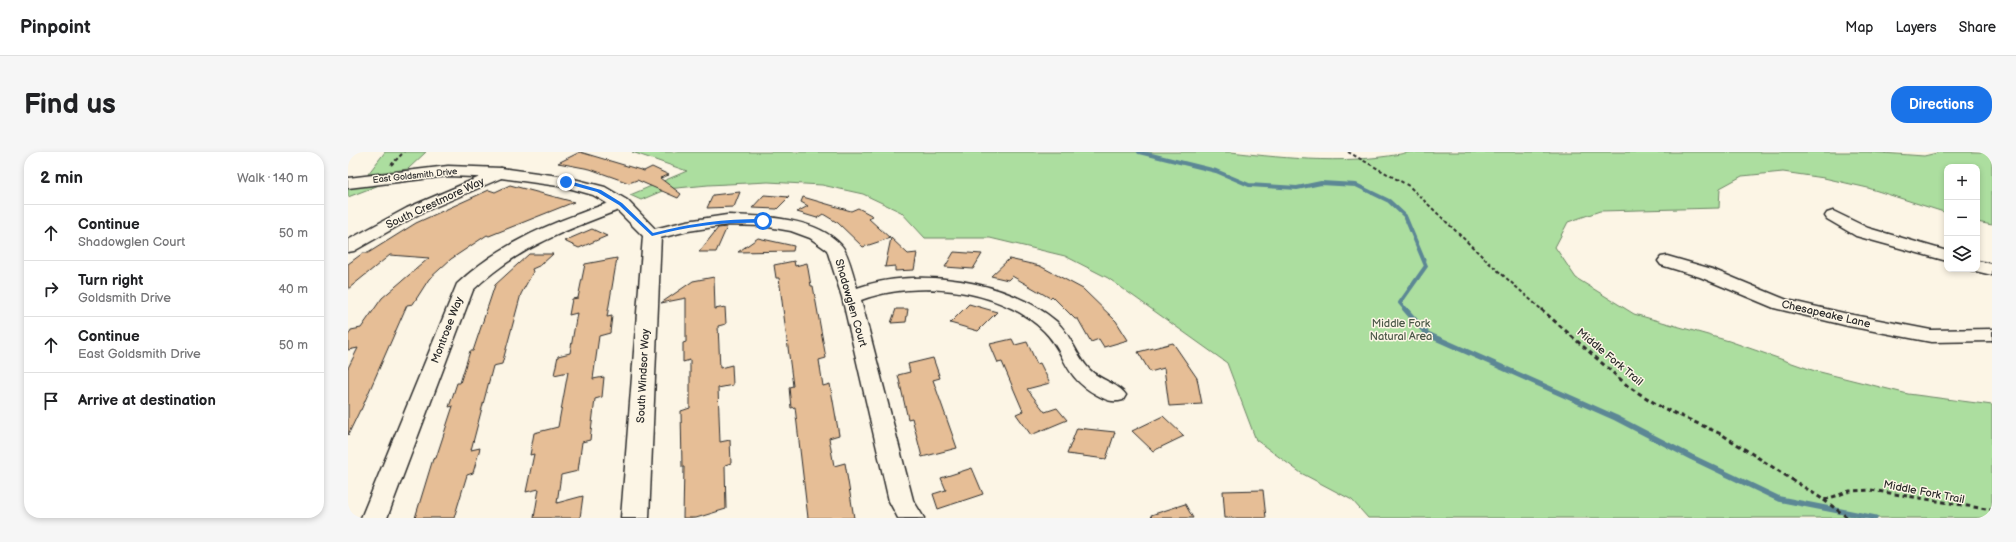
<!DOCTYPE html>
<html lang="en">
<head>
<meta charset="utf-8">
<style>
  :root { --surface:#fff; --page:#f6f6f6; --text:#202124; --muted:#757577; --line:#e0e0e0; --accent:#1a73e8 }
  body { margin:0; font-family:"Balsamiq Sans",sans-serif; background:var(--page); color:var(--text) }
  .controls { position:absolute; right:12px; top:12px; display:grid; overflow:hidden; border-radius:8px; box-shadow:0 2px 6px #0003 }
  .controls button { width:36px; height:36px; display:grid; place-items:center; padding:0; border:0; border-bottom:1px solid var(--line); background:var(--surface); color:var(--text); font:20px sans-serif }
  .stop { position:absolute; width:12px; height:12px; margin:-9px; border:3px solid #1a73e8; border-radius:50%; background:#fff }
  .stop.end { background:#1a73e8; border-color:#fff; box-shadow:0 1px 4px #0008 }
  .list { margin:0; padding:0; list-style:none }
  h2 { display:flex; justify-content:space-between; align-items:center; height:52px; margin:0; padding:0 16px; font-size:17px }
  h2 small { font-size:13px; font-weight:400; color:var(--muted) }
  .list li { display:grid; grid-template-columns:26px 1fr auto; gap:12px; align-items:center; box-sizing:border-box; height:56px; padding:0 16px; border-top:1px solid var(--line) }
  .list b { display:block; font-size:15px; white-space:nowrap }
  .list p { margin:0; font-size:13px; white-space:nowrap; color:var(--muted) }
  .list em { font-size:13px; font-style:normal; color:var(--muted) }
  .icon { flex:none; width:22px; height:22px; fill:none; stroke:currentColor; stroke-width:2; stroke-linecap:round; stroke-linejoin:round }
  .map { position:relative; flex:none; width:1644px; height:366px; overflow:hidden; border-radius:16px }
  header { display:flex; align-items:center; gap:24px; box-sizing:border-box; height:56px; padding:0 20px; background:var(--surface); border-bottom:1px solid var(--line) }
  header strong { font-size:19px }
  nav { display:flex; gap:22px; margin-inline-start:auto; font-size:14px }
  .intro { display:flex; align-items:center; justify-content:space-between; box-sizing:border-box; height:96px; padding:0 24px }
  h1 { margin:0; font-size:28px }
  .button { padding:10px 18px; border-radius:16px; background:var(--accent); color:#fff; font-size:14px; font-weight:700 }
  main { display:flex; gap:24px; padding:0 24px }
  aside { flex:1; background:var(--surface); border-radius:16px; box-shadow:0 2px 6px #0003 }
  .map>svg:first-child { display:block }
  .green { fill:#acde9f; stroke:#6c8465 }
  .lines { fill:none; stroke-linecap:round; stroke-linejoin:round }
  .stream-far1 { stroke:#5b8795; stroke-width:4 }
  .stream { stroke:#5b8795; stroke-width:5.5 }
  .building { fill:#e6be96; stroke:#2b2b2b }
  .street-casing { stroke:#2b2b2b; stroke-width:3 }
  .secondary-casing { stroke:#2b2b2b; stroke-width:3 }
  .path-far1 { stroke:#2b2b2b; stroke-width:2; stroke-dasharray:3.5 2.5; stroke-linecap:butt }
  .path { stroke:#2b2b2b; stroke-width:3; stroke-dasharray:4.5 3.5; stroke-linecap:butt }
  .street { fill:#fcf5e5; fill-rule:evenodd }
  .secondary { fill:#fcf5e5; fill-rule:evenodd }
  .route { fill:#1a73e8 }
  .labels { text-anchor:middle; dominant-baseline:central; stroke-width:3; stroke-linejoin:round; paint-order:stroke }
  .far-street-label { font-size:9px; fill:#2b2b2b; stroke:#fcf5e5 }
  .street-label { font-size:11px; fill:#2b2b2b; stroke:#fcf5e5 }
  .park-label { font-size:11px; fill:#4b5848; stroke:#fcf5e5 }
</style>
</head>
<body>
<header>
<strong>Pinpoint</strong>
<nav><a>Map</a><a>Layers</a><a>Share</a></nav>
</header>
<div class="intro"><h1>Find us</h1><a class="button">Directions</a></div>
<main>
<aside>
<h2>2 min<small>Walk · 140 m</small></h2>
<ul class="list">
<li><svg class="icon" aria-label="ahead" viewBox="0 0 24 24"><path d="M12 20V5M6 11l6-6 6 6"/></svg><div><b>Continue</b><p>Shadowglen Court</p></div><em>50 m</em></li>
<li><svg class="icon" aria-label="right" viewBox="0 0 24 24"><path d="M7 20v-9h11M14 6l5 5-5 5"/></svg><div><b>Turn right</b><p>Goldsmith Drive</p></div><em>40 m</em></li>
<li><svg class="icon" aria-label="ahead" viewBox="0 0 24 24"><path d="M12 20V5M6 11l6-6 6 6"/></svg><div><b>Continue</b><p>East Goldsmith Drive</p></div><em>50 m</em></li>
<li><svg class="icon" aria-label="arrive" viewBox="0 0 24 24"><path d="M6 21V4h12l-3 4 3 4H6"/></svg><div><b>Arrive at destination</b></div></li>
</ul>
</aside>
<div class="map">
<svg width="1644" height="366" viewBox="0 0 1644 366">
  <rect width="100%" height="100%" fill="#fcf5e5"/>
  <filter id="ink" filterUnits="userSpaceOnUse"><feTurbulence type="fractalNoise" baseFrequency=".025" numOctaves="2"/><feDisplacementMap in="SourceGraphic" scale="8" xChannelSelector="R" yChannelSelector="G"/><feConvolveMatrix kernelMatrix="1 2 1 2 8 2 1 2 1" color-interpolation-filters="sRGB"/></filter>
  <g filter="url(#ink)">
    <path class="green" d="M 37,0 L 78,0 L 60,17 L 20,22 Z
      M 284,0 L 883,0 C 941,7 1005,13 1062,0 L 1520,0 L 1576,4 L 1593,0 L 1644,0 L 1644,73 L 1629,70 L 1629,15 L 1599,15 L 1599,61 L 1520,36 L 1476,26 L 1435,20 L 1394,24 L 1372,36 L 1371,56 L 1252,59 L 1220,70 L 1207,95 L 1228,126 L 1286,162 L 1381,189 L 1464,218 L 1560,242 L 1644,253 L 1644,366 L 1020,366 L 1004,348 L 953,321 L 908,288 L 879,211 L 760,126 L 717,104 L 642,86 L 577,86 L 553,60 L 515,42 L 474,33 L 420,30 L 360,33 L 319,37 L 293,48 L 282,43 L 339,19 Z
      M 39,30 L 0,45 L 0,35 Z"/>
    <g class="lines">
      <path class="stream-far1" d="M 791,0 L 868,19 L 901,33 L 949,36 L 973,31 L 1008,33 L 1041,49 L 1057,64 L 1078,114 L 1052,151 L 1058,158"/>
      <path class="stream" d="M 1057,157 L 1079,182 L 1268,266 L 1343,305 L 1431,347 L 1527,366"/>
    </g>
    <path class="building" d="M 232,0 L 296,19 L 304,15 L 321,23 L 312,26 L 333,42 L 330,46 L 289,28 L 281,31 L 242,17 L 210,11 Z
      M 162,33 L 226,50 L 141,84 L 139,83 L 103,107 L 81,127 L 65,152 L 59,153 L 13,258 L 12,258 L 0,283 L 0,216 L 10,196 L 0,198 L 0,184 L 3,178 L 13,176 L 34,146 L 81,106 L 42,103 L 0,137 L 0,112 L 15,101 L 20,101 L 68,71 L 141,38 L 147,40 Z
      M 392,40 L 386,55 L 359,56 L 365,43 Z
      M 416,43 L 441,45 L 429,57 L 404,56 Z
      M 455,45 L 503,59 L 510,56 L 525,64 L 520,66 L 542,86 L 515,95 L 490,71 L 475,62 L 469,66 L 449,60 L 460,54 L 453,50 Z
      M 379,75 L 368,100 L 351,100 L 370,76 Z
      M 244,77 L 259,84 L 231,96 L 216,89 Z
      M 410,86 L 446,94 L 445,99 L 390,100 Z
      M 543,86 L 560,102 L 569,101 L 566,118 L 547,119 L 547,114 L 537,115 Z
      M 606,100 L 634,102 L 625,117 L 597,115 Z
      M 181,102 L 205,102 L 193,113 L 184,117 L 185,120 L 173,142 L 154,212 L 145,214 L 123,298 L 132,296 L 125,321 L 119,323 L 106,366 L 67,366 L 85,307 L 88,306 L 105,254 L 101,255 L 109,231 L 112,231 L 122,199 L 125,199 L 147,133 Z
      M 269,106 L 259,165 L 264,164 L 262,181 L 251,184 L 245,227 L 256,225 L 254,245 L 247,247 L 242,288 L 234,290 L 230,319 L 213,323 L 209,351 L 235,344 L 232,366 L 186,366 L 191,337 L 178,340 L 186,302 L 182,303 L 186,281 L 210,275 L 220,220 L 206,223 L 210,204 L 222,201 L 229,161 L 221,163 L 224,147 L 230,146 L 237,112 Z
      M 661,107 L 692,114 L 735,137 L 768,169 L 780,188 L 756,195 L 751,187 L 743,190 L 730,167 L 727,167 L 704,144 L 702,146 L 664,124 L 660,128 L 643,124 Z
      M 446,109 L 447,114 L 459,111 L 463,134 L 465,134 L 478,206 L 471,208 L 475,234 L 482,232 L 491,283 L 481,286 L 486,314 L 497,311 L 506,366 L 460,366 L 447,255 L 443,256 L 441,235 L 445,234 L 431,126 L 428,126 L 426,113 Z
      M 366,125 L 367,157 L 377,155 L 378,172 L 370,174 L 372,216 L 384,213 L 385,233 L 370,236 L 372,290 L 382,288 L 383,311 L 377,313 L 378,357 L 348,366 L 335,366 L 336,315 L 334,315 L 333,259 L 342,256 L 342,208 L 335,210 L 335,191 L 338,190 L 338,146 L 313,151 L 345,129 Z
      M 621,152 L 649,160 L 630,179 L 602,171 Z
      M 548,157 L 560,157 L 558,170 L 543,171 Z
      M 664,187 L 667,193 L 679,190 L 689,212 L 692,211 L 702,231 L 679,237 L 697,260 L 709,256 L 719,268 L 683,283 L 668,262 L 675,259 L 654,210 L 650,211 L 642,192 Z
      M 825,191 L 849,226 L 854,252 L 821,254 L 816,216 L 802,220 L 790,200 Z
      M 585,206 L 592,226 L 585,228 L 609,296 L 574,305 L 564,266 L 560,267 L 550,223 L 562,220 L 560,212 Z
      M 815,264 L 836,284 L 805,299 L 784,279 Z
      M 729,276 L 767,280 L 758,307 L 719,302 Z
      M 624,316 L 635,342 L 590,357 L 585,342 L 598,338 L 593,326 Z
      M 915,338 L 918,366 L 877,366 L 875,339 Z
      M 837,352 L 845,366 L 804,366 L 803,363 Z"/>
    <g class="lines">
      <g class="street-casing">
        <path id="street" d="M 153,16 L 158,18 L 161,21 L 158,24 L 71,62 L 6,99 L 0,100 L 0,88 L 59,56 Z
          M 273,47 L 279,49 L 281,52 L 279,55 C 222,76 168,96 125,138 L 39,366 L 13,366 L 109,132 C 145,98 186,78 233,61 C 246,56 259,51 273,47 Z
          M 1485,59 L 1520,76 L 1599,99 L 1599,109 L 1508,84 L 1479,67 L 1477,64 L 1479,61 Z
          M 379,63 C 414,64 468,65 493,93 C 500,100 506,125 509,136 C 568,114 661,128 709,170 C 723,183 728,203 741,217 C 751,228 770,231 778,243 L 775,248 C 764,251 758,248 749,243 C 714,224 719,202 696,179 C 653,136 568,127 513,148 L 565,348 L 576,366 L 550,366 L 541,349 L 494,145 L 479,98 L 462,86 L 443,79 L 415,74 L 379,73 L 340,79 L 304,88 L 298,87 L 295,83 L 298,79 L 339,69 Z
          M 1319,104 L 1364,117 L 1439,148 L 1500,162 L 1583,178 L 1644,177 L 1644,189 L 1583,190 L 1500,174 L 1426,156 L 1352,125 L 1313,113 L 1310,109 L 1313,105 Z
          M 1629,109 L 1644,112 L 1644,123 L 1623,118 L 1629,117 Z"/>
      </g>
      <g class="secondary-casing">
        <path id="secondary" d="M 100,14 L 153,16 L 218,25 L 257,35 L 279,48 L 313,83 L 301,366 L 273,366 L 295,84 L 267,56 L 245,43 L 217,35 L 153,26 L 100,24 L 0,36 L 0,26 Z"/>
      </g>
      <path class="path-far1" d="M 1000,0 L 1061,34 L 1139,109 L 1194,158
        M 43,13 L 56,0"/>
      <path class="path" d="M 1193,157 L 1281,235 L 1313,255 L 1373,282 L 1476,348 L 1502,339 L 1523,338 L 1644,358
        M 1476,348 L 1500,366"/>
      <use href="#street" class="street"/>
      <use href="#secondary" class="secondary"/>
    </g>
  </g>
  <path class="route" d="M 218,28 L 253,38 L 274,51 L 305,81 C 345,71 374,67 415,67 L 418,69 L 415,71 C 373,70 344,74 304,84 L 271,53 L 249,40 L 216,31 Z"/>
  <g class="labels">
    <g class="far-street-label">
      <text transform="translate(67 24) rotate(-6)">East Goldsmith Drive</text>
    </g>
    <g class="street-label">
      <text transform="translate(87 51) rotate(-25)">South Crestmore Way</text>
      <text transform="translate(503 151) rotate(74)">Shadowglen Court</text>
      <text transform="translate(1478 162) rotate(13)">Chesapeake Lane</text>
      <text transform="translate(99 178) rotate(-69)">Montrose Way</text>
      <text transform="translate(1262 205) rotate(40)">Middle Fork Trail</text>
      <text transform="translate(295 224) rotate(-87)">South Windsor Way</text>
      <text transform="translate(1576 340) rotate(11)">Middle Fork Trail</text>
    </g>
    <g class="park-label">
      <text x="1053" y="171">Middle Fork<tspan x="1053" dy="13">Natural Area</tspan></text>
    </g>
  </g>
</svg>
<div class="controls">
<button>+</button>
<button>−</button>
<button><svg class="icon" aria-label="layers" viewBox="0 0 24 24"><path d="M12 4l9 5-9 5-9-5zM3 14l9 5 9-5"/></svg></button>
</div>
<div class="stop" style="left:415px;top:69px"></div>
<div class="stop end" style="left:218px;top:30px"></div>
</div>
</main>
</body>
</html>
